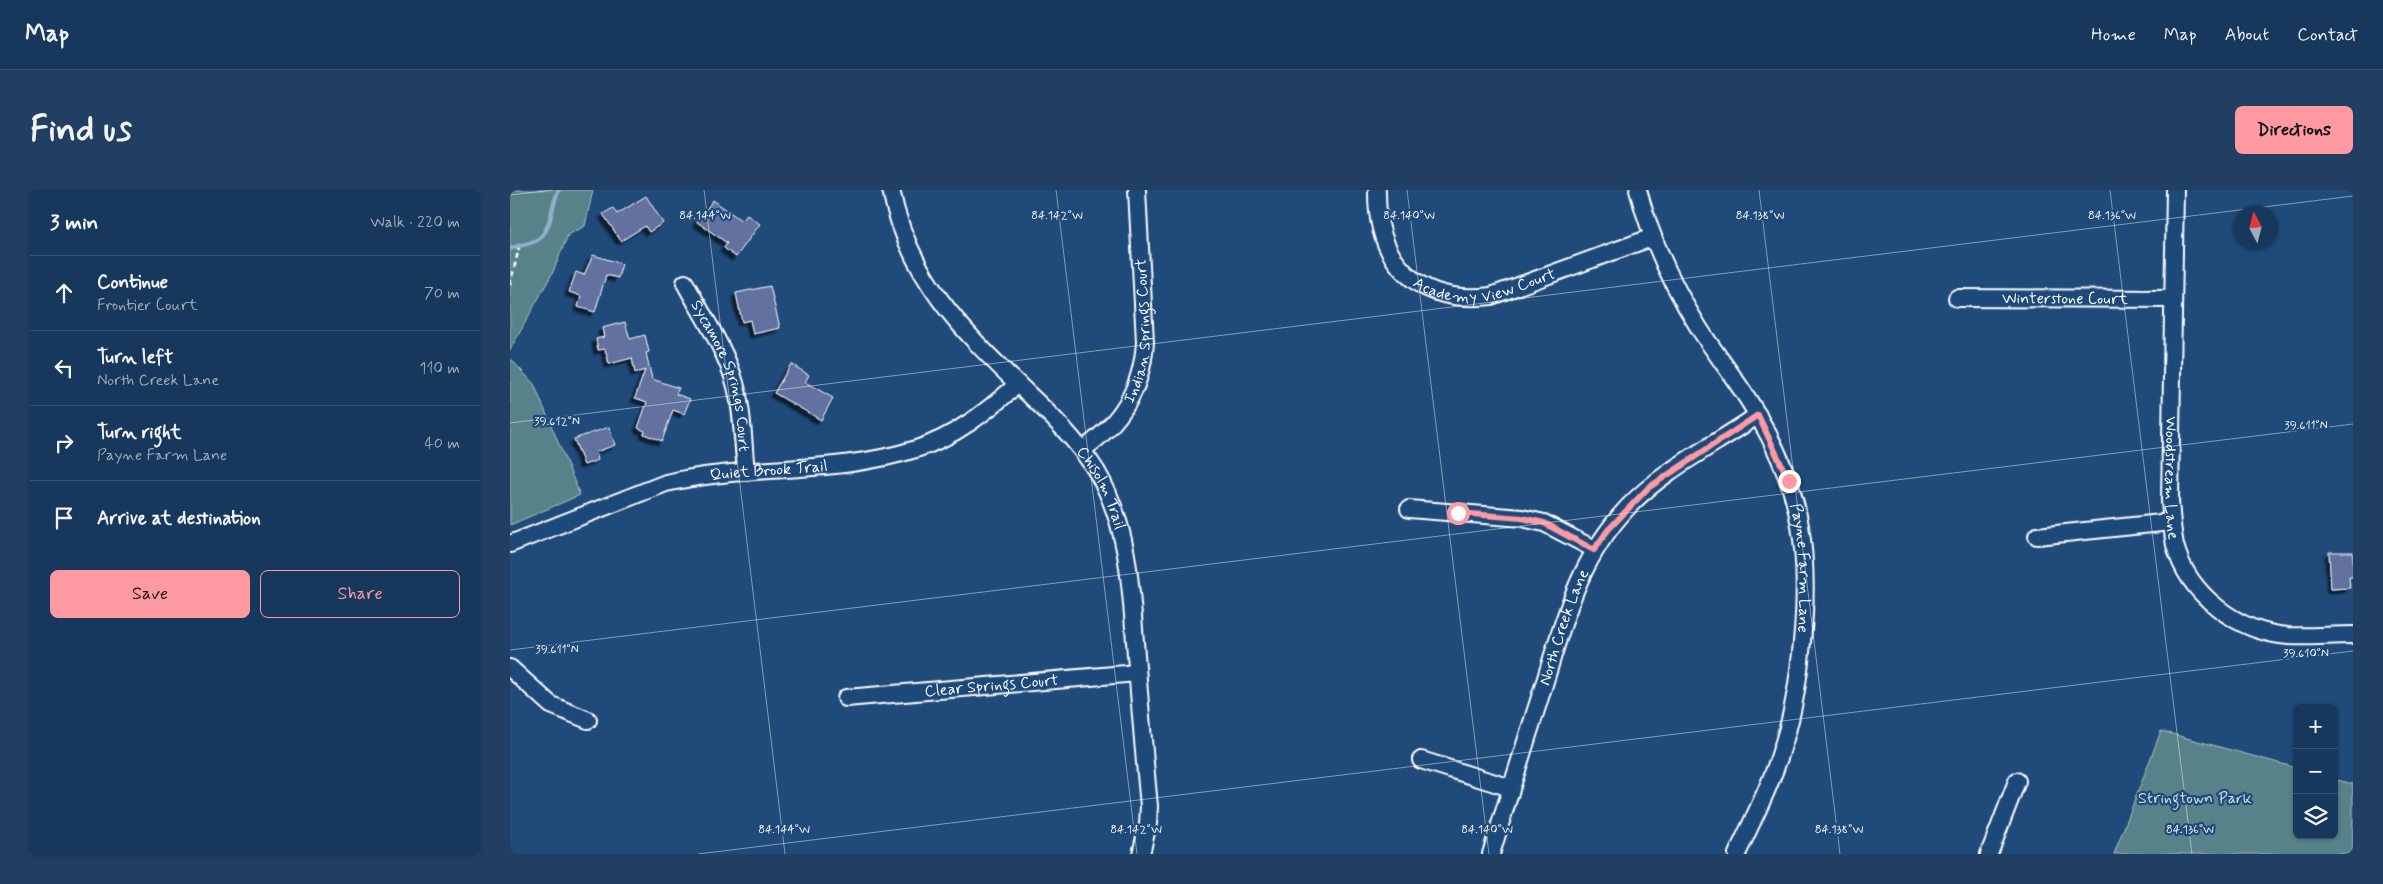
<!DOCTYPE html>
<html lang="en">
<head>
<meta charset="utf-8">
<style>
  :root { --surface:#17385c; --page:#203f62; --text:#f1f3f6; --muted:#9eacbb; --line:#365272; --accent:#ff9aa2 }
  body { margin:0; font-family:Mynerve,sans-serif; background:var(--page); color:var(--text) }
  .controls { position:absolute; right:15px; bottom:15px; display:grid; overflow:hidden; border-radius:8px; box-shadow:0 1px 4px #0004 }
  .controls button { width:45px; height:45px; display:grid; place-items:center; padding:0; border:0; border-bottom:1px solid var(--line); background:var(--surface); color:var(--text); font:25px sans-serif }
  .compass { position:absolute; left:1723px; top:15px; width:45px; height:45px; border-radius:50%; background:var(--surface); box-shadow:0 1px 4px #0004; rotate:353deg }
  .stop { position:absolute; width:15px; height:15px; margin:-11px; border:4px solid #ff9aa2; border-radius:50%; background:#fff }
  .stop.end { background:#ff9aa2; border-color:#fff; box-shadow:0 1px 5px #0008 }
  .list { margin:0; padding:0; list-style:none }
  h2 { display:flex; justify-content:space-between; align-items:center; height:65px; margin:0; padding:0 20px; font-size:21px }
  h2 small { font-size:16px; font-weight:400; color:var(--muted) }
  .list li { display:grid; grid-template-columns:32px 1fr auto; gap:15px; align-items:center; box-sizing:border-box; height:75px; padding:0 20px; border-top:1px solid var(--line) }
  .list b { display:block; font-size:19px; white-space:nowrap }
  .list p { margin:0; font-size:16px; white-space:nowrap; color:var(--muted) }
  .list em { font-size:16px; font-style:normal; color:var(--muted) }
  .actions { display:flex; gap:10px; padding:15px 20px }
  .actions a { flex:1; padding:11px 0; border:1px solid var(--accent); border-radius:8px; text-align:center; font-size:18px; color:var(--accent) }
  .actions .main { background:var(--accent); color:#111 }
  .icon { flex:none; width:28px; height:28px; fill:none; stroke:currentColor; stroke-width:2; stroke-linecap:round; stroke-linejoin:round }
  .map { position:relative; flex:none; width:1843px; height:664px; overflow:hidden; border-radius:8px }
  header { display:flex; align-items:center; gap:30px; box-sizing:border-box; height:70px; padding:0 25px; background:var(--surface); border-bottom:1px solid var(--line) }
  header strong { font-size:24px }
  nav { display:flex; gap:28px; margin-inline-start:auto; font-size:18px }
  .intro { display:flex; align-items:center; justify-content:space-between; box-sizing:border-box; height:120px; padding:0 30px }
  h1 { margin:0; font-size:35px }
  .button { padding:12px 22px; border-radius:8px; background:var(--accent); color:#111; font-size:18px; font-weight:700 }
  main { display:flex; gap:30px; padding:0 30px }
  aside { flex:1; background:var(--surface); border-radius:8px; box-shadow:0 1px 4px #0004 }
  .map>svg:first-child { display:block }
  .green { fill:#598289; stroke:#acc0c4 }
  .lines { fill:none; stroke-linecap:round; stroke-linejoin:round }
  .stream { stroke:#91b0ca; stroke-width:4.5 }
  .building { fill:#62719f; stroke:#fff; filter:url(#shadow) }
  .minor-casing { stroke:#fff; stroke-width:20 }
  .path { stroke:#fff; stroke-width:2.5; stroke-dasharray:5 4; stroke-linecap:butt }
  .minor { stroke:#1f4a7a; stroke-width:16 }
  .route { stroke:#ff9aa2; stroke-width:6 }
  .ticks { fill:none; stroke:#fff; stroke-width:1; stroke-opacity:0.45 }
  .labels { text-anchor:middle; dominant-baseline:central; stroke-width:4.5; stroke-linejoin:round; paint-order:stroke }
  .street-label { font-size:16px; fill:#fff; stroke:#1f4a7a }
  .park-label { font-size:16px; fill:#d6e0e2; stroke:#1f4a7a }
  .ticks-label { font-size:12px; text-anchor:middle; fill:#fff; stroke:#1f4a7a; stroke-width:4.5; stroke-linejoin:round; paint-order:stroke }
</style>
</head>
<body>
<header>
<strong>Map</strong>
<nav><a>Home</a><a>Map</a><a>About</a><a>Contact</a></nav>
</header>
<div class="intro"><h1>Find us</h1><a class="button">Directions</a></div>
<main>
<aside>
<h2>3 min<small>Walk · 220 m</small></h2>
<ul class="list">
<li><svg class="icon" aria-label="ahead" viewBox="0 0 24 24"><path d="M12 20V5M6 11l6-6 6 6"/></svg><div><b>Continue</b><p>Frontier Court</p></div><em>70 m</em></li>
<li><svg class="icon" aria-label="left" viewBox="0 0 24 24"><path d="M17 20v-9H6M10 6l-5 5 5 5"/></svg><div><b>Turn left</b><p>North Creek Lane</p></div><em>110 m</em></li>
<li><svg class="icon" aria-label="right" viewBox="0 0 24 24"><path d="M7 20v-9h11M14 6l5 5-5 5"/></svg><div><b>Turn right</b><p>Payne Farm Lane</p></div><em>40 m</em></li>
<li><svg class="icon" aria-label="arrive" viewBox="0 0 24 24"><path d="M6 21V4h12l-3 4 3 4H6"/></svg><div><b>Arrive at destination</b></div></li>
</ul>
<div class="actions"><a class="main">Save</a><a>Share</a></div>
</aside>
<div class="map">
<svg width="1843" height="664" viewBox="0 0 1843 664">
  <defs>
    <filter id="shadow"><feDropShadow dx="-4" dy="4" stdDeviation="1" flood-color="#0009"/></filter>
  </defs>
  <rect width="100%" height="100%" fill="#1f4a7a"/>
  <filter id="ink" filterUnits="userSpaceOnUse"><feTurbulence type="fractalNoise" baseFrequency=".02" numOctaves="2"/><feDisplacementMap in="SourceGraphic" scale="10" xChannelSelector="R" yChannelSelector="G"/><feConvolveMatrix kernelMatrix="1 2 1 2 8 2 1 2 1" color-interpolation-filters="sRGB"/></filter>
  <g filter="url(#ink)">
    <path class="green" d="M 0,0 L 83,0 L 75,36 L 58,45 L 43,82 L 0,160 Z
      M 0,168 L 24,194 L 70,305 L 0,335 Z
      M 1651,541 L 1787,578 L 1787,645 L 1824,645 L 1824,589 L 1843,594 L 1843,664 L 1604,664 Z"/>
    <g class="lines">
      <path class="stream" d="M 0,59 C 8,55 18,55 27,50 C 42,41 41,14 49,0"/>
    </g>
    <path class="building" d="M 136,6 L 153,33 L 139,42 L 135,36 L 111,51 L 93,24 L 103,18 L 107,24 Z
      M 203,10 L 232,31 L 237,25 L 250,34 L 226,67 L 214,58 L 217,53 L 187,32 Z
      M 83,65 L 112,74 L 108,88 L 96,85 L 85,122 L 68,117 L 71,106 L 59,102 L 66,82 L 74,85 Z
      M 260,96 L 270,138 L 243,144 L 240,130 L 232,132 L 226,103 Z
      M 115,132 L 120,149 L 135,145 L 139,162 L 136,163 L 142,189 L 169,198 L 166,204 L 180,209 L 174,224 L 163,220 L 152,251 L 134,244 L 135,241 L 128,238 L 137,212 L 125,208 L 135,180 L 125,183 L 122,168 L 99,174 L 95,159 L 88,160 L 86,149 L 94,147 L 92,138 Z
      M 281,174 L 299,185 L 295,192 L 323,208 L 311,230 L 264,203 Z
      M 99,237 L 105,255 L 86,262 L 88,270 L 74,275 L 64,249 Z
      M 1819,362 L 1843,362 L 1843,387 L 1839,387 L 1840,398 L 1821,399 Z"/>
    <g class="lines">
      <g class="minor-casing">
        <g id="minor">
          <path id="s1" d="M 381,0 C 398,86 451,140 512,198 C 539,223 567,250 587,282 C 620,338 621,402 626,465 C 630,515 634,565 639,616 L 638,634 L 631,664"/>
          <path id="s2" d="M 867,0 C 866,73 908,115 981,106 L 1143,47"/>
          <path id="s3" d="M 1128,0 C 1141,49 1162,95 1189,138 C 1208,168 1231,195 1248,226 C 1293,302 1300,366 1292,452 C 1289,486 1284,520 1274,552 C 1263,591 1244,627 1227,664"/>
          <path id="s4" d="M 1665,0 L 1660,310 C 1661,325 1662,340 1665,355 C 1678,405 1728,442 1778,446 C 1799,447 1822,445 1843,445"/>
          <path id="s5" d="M 175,93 C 192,125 215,158 225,193 C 233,221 233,253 236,282"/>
          <path id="s6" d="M 1447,108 L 1663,109"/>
          <path id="s7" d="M 572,260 C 611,233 632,199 635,152 L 627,0"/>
          <path d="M 899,319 L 1012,328 L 1034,333 L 1084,359"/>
          <path d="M 1527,346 L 1661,332"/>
          <path id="s8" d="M 0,354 L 156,293 C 238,274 325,285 406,259 C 445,247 477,221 508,194"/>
          <path d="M 0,478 L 41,515 L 78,530"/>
          <path id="s9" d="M 336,508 L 627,483"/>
          <path d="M 911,570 L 1001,598"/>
          <path id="s10" d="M 981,664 C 997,611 1014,558 1031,504 C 1053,435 1066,372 1118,317 C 1154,279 1205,255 1248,225"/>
          <path d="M 1479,664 L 1507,591"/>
        </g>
      </g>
      <path class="path" d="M 0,95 L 9,58"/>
      <use href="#minor" class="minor"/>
    </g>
  </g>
  <g class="lines" filter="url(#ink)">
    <path class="route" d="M 948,323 L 1012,328 L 1034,333 L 1084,360 L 1098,340 L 1138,298 L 1248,225 L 1279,291"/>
  </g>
  <path class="ticks" d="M 194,0 L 275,664M 546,0 L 627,664M 897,0 L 979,664M 1249,0 L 1330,664M 1600,0 L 1682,664M 0,5 L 43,0M 0,233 L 1843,6M 0,460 L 1843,234M 188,664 L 1843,461"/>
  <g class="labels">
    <g class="street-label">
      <text stroke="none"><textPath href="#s2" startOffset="176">Academy View Court</textPath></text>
      <text stroke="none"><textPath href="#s6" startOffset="108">Winterstone Court</textPath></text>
      <text stroke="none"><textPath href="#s7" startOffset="140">Indian Springs Court</textPath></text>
      <text stroke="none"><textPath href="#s5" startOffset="101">Sycamore Springs Court</textPath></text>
      <text stroke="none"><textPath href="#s8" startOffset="271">Quiet Brook Trail</textPath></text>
      <text stroke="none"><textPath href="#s4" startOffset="288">Woodstream Lane</textPath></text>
      <text stroke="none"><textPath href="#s1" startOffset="371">Chisolm Trail</textPath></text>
      <text stroke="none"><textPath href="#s3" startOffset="418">Payne Farm Lane</textPath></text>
      <text stroke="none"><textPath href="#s10" startOffset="238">North Creek Lane</textPath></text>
      <text stroke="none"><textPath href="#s9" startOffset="146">Clear Springs Court</textPath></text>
    </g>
    <g class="park-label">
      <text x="1685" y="608">Stringtown Park</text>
    </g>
  </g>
  <g class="ticks-label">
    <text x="195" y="29">84.144°W</text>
    <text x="547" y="29">84.142°W</text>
    <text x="899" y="29">84.140°W</text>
    <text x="1250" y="29">84.138°W</text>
    <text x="1602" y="29">84.136°W</text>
    <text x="47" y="235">39.612°N</text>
    <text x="1796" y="239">39.611°N</text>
    <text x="47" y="463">39.611°N</text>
    <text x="1796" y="467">39.610°N</text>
    <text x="274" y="643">84.144°W</text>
    <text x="626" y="643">84.142°W</text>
    <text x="977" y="643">84.140°W</text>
    <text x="1329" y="643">84.138°W</text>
    <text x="1680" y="643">84.136°W</text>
  </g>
</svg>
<div class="controls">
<button>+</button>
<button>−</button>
<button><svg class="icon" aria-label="layers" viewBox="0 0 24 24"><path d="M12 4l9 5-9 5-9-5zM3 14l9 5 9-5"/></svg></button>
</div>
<svg class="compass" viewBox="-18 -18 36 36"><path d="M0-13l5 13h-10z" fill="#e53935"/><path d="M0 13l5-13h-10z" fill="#9eacbb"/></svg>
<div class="stop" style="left:948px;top:323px"></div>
<div class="stop end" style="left:1279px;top:291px"></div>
</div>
</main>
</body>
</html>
